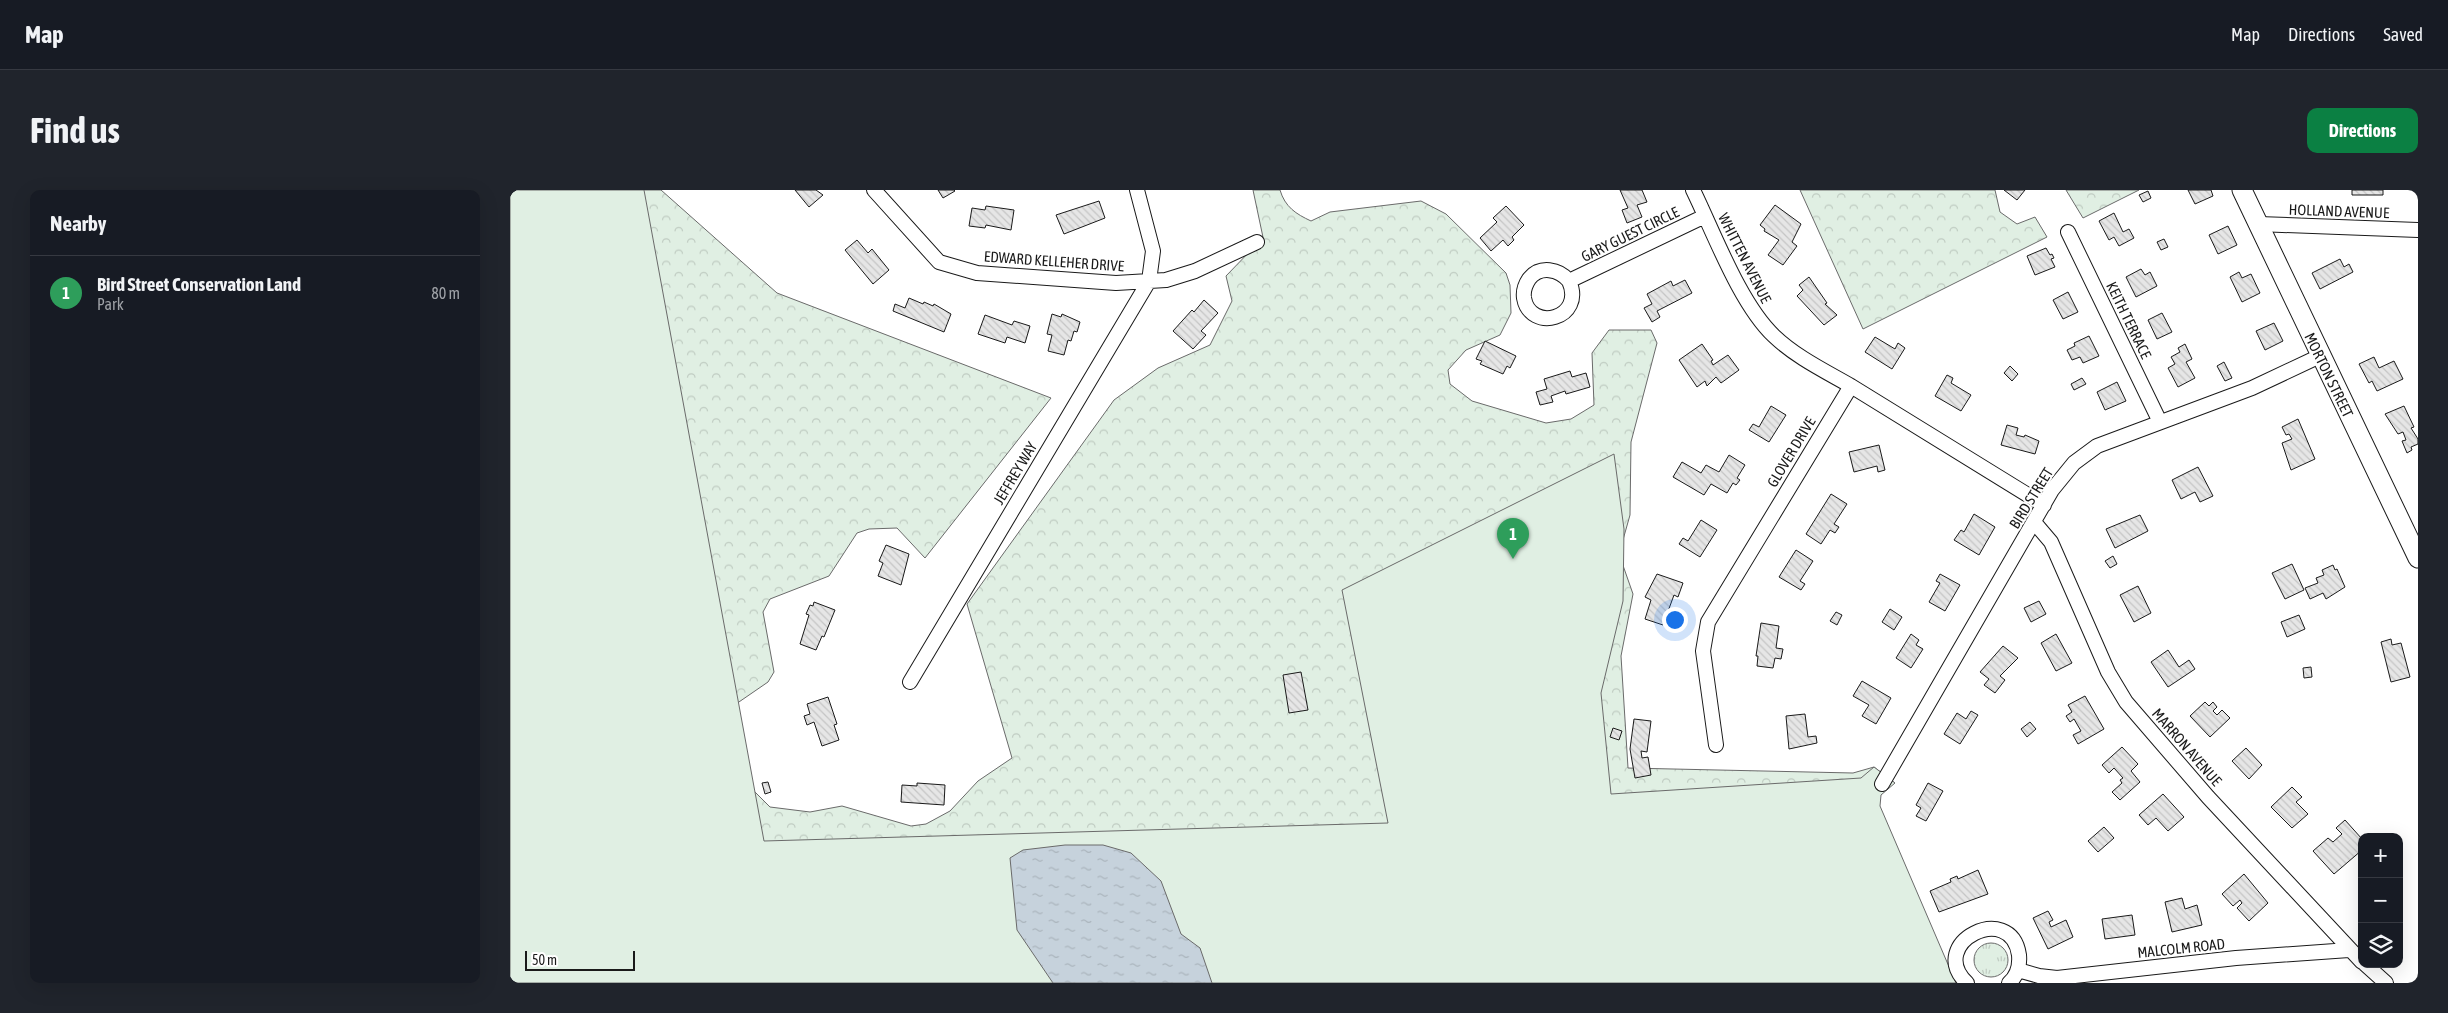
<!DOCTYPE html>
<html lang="en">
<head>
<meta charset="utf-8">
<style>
  :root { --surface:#171b24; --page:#20242c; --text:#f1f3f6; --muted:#9ea1a6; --line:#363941; --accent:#0b8043 }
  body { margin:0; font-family:"Asap Condensed",sans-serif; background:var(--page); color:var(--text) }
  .controls { position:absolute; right:15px; bottom:15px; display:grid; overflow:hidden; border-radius:10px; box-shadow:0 5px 20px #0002 }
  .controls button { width:45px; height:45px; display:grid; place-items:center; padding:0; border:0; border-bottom:1px solid var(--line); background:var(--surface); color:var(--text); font:25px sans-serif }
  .scale { position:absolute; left:15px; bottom:12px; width:110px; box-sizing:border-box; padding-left:5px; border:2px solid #1a1a1a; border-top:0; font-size:14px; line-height:18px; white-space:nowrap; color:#1a1a1a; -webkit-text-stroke:4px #fff; paint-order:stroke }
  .you { position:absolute; left:1164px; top:429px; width:18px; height:18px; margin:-12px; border:4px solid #fff; border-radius:50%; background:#1a73e8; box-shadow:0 0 0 8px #1a73e833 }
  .badge { display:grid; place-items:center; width:32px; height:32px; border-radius:50%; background:var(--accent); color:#fff; font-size:16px; font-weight:700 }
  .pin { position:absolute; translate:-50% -41px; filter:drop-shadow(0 1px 2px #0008) }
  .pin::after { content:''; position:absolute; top:26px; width:18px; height:15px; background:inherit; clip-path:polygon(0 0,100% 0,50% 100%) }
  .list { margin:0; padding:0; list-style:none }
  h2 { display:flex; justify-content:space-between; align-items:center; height:65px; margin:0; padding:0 20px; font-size:21px }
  h2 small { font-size:16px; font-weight:400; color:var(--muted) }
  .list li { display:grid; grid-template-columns:32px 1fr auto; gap:15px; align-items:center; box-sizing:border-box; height:75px; padding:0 20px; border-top:1px solid var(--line) }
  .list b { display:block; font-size:19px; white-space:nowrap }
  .list p { margin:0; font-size:16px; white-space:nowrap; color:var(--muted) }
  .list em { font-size:16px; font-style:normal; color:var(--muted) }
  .icon { flex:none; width:28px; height:28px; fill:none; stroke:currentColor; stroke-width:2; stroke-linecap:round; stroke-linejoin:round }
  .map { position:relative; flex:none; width:1908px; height:793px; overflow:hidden; border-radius:10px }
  header { display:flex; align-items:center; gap:30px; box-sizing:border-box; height:70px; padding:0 25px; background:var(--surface); border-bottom:1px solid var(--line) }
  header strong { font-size:24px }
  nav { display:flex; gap:28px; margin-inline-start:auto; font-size:18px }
  .intro { display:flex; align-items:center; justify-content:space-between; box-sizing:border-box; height:120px; padding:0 30px }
  h1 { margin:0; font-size:35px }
  .button { padding:12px 22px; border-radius:10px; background:var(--accent); color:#fff; font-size:18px; font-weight:700 }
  main { display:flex; gap:30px; padding:0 30px }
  aside { flex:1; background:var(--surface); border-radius:10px; box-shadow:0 5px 20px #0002 }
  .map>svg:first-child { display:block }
  .grass { fill:url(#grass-tufts); stroke:#6a6a6a }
  .forest { fill:url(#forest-crowns); stroke:#6a6a6a }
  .green { fill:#e0efe3; stroke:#6a6a6a }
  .water { fill:url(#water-ripples); stroke:#6a6a6a }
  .building { fill:url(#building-back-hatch); stroke:#1a1a1a }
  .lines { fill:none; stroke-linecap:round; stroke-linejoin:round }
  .street-casing { stroke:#1a1a1a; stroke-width:16 }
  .secondary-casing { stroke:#1a1a1a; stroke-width:21 }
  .street { stroke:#fff; stroke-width:14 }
  .secondary { stroke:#fff; stroke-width:19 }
  .labels { text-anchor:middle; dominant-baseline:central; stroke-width:4; stroke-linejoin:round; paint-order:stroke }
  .street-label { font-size:15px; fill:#1a1a1a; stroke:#fff }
</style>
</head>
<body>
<header>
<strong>Map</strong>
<nav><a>Map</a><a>Directions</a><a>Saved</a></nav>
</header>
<div class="intro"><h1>Find us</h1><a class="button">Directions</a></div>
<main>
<aside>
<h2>Nearby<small></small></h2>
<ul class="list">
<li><span class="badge" style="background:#2e9e5b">1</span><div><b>Bird Street Conservation Land</b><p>Park</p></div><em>80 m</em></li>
</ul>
</aside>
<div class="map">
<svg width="1908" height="793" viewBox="0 0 1908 793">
  <defs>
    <pattern id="grass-tufts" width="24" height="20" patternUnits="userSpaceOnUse" patternTransform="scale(1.25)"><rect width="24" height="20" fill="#e0efe3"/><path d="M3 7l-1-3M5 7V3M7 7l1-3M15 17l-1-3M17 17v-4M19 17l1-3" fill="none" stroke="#c0ccc2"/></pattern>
    <pattern id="forest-crowns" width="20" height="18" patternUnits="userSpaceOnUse" patternTransform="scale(1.25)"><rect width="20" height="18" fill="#e0efe3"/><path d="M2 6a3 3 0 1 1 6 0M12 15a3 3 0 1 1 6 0" fill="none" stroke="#c0ccc2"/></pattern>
    <pattern id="water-ripples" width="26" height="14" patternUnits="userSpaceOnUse" patternTransform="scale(1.25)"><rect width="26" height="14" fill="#c6d2dc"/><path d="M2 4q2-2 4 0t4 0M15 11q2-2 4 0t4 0" fill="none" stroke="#aab4bc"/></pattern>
    <pattern id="building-back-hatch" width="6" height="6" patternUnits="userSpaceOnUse" patternTransform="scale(1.25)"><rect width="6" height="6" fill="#e6e6e6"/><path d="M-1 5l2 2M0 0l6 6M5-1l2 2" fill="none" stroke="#c5c5c5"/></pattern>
  </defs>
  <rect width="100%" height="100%" fill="#fff"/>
  <path class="grass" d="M1464 770a17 17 0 1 1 34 0a17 17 0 1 1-34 0Z"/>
  <path class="forest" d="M 0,0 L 151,0 L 267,103 L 541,208 L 415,368 L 387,338 L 359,339 L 347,343 L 319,386 L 260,409 L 253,422 L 264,482 L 258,492 L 226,514 L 241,598 L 260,617 L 300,622 L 332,616 L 401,636 L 416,634 L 440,621 L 468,591 L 502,568 L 457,414 L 604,210 L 648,178 L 700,155 L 722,111 L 716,86 L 744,57 L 754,52 L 743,0 L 770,0 C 775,17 786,24 801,31 L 820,22 L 911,11 L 936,24 L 996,83 L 1000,95 L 1001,123 L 990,145 L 956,160 L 938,180 L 940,194 L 962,211 L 1036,233 L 1061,229 L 1084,215 L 1082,163 L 1099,140 L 1141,140 L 1147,153 L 1121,252 L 1120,325 L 1109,364 L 1123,404 L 1111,466 L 1118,578 L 1343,583 L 1364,577 L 1385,593 L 0,793 Z
    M 1290,0 L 1485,0 L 1490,22 L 1507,34 L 1525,27 L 1537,47 L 1353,139 Z
    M 1556,0 L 1629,0 L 1573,28 Z"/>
  <path class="green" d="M 0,0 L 134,0 L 254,651 L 878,633 L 832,400 L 1104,264 L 1114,339 L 1113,411 L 1091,503 L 1101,604 L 1351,588 L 1364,577 L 1385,593 L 1371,605 L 1370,616 L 1446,793 L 0,793 Z"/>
  <path class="water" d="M 555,655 L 593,655 L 621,663 L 651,691 L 671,744 L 690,758 L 702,793 L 543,793 L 507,740 L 500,668 L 513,660 Z"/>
  <path class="building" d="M 285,0 L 306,0 L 313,5 L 299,17 Z
    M 428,0 L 444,0 L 445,1 L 433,8 Z
    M 1110,0 L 1132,0 L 1137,12 L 1127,15 L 1132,27 L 1117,33 L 1112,20 L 1118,18 Z
    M 1494,0 L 1515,0 L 1507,10 Z
    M 1678,0 L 1701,0 L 1703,6 L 1685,14 Z
    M 1842,0 L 1873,0 L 1873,5 L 1842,5 Z
    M 1638,1 L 1641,8 L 1633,12 L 1629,5 Z
    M 589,11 L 595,28 L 554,44 L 546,25 Z
    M 1265,15 L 1291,34 L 1282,52 L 1287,56 L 1273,75 L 1258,65 L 1269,50 L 1254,41 L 1255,39 L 1250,35 Z
    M 476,16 L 504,20 L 501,40 L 476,35 L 475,38 L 459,36 L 462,18 L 475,20 Z
    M 996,16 L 1014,35 L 1002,47 L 1004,50 L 998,56 L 993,50 L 981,61 L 970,48 L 987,32 L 983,28 Z
    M 1604,23 L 1613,42 L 1619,39 L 1624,48 L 1609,56 L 1604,47 L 1599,50 L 1589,31 Z
    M 1718,36 L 1727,55 L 1708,64 L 1699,45 Z
    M 1654,49 L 1658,57 L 1651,60 L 1647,52 Z
    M 347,50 L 358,63 L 362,59 L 379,80 L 363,94 L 335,60 Z
    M 1536,58 L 1540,65 L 1542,64 L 1544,68 L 1541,69 L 1545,77 L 1525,85 L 1517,66 Z
    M 1830,69 L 1834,77 L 1839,74 L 1843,82 L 1810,99 L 1802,83 Z
    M 1631,79 L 1635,85 L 1640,82 L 1647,96 L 1626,107 L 1616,87 Z
    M 1729,82 L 1732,88 L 1741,84 L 1750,103 L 1732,112 L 1720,87 Z
    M 1299,87 L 1317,113 L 1315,114 L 1327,125 L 1314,135 L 1287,106 L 1293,100 L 1289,95 Z
    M 1175,90 L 1182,103 L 1147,121 L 1150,127 L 1142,132 L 1134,118 L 1142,114 L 1137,104 L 1161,91 L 1163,96 Z
    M 1558,102 L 1568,122 L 1553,129 L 1543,110 Z
    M 399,108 L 413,114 L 414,112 L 423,116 L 424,114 L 441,124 L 434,142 L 383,121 L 385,114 L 395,118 Z
    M 694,110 L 708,123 L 691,141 L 696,145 L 683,159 L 663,141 L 682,120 L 684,122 Z
    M 1652,123 L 1662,142 L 1647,149 L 1638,130 Z
    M 542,124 L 551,127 L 552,124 L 570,132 L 567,142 L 564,141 L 561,151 L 558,150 L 554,165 L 538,161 L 542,145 L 537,144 Z
    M 475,125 L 502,135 L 504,131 L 520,136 L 515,153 L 497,147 L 495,153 L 468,144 Z
    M 1764,133 L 1773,151 L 1755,160 L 1746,141 Z
    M 1579,146 L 1589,166 L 1573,173 L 1570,167 L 1562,170 L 1557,160 L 1565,156 L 1564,153 Z
    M 1365,147 L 1385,159 L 1388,153 L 1395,158 L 1382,179 L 1355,162 Z
    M 975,151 L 1006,166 L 1000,178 L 997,176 L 993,184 L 970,174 L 972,171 L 966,169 Z
    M 1192,154 L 1203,170 L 1201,171 L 1203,175 L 1218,165 L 1229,180 L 1211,193 L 1206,187 L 1197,196 L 1195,191 L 1187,197 L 1169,170 Z
    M 1675,154 L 1682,169 L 1676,172 L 1685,188 L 1668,197 L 1658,178 L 1665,174 L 1661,167 L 1670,162 L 1668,158 Z
    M 1864,167 L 1869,178 L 1884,171 L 1893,189 L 1867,201 L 1862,191 L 1859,193 L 1849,174 Z
    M 1714,172 L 1722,188 L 1715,191 L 1707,176 Z
    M 1500,176 L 1508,184 L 1502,191 L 1494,183 Z
    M 1060,181 L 1062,187 L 1076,183 L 1080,197 L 1056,204 L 1055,201 L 1041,206 L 1043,212 L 1030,215 L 1026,202 L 1037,199 L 1034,189 Z
    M 1437,185 L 1443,188 L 1441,193 L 1461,205 L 1451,221 L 1425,206 Z
    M 1572,188 L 1576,194 L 1564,200 L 1561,194 Z
    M 1607,192 L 1616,211 L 1595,220 L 1587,202 Z
    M 1261,216 L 1276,225 L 1259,252 L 1239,240 L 1243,234 L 1249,237 Z
    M 1894,216 L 1904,237 L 1901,238 L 1908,249 L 1908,254 L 1901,257 L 1902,260 L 1897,263 L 1892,251 L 1896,250 L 1893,242 L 1888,244 L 1875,224 Z
    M 1788,229 L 1805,269 L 1781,280 L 1772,253 L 1782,249 L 1779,244 L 1776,245 L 1772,237 Z
    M 1497,235 L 1508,238 L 1506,245 L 1514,247 L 1515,245 L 1529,251 L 1525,264 L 1491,255 Z
    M 1369,255 L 1375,280 L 1368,282 L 1367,276 L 1344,282 L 1339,262 Z
    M 1219,265 L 1235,275 L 1227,288 L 1230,290 L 1226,295 L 1223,293 L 1217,303 L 1201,294 L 1194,305 L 1163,287 L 1172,272 L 1191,283 L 1196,275 L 1209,282 Z
    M 1688,277 L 1703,306 L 1690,312 L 1685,302 L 1671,309 L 1662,290 Z
    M 1321,304 L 1337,314 L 1324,334 L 1329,337 L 1325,343 L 1320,340 L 1311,354 L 1296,344 Z
    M 1464,324 L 1485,337 L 1469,365 L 1444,350 L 1451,340 L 1454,342 Z
    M 1630,325 L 1638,341 L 1605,358 L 1596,339 Z
    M 1191,330 L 1207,340 L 1190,367 L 1169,354 L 1173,348 L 1178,351 Z
    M 376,355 L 399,364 L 391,395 L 368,386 L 373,373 L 369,371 Z
    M 1286,360 L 1303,371 L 1290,391 L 1295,394 L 1291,400 L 1269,387 Z
    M 1603,366 L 1607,374 L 1600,378 L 1595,371 Z
    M 1782,374 L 1794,400 L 1775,409 L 1762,383 Z
    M 1823,375 L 1825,380 L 1827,379 L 1835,397 L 1816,409 L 1813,403 L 1800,409 L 1795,398 L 1808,393 L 1806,388 L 1814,385 L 1812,380 Z
    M 1147,384 L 1173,393 L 1168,407 L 1164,405 L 1153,435 L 1135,429 L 1141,410 L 1135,407 Z
    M 1430,384 L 1450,395 L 1435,421 L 1419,412 L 1430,393 L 1426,391 Z
    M 1628,396 L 1641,423 L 1624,432 L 1610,405 Z
    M 1529,411 L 1536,424 L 1521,432 L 1514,418 Z
    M 304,412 L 325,420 L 314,447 L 312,446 L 306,460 L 290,454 L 299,425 L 296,424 L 300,415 L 303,416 Z
    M 1380,419 L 1392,427 L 1384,440 L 1372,432 Z
    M 1326,422 L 1332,425 L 1327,435 L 1320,431 Z
    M 1789,425 L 1795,439 L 1777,447 L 1771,432 Z
    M 1251,433 L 1269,436 L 1266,458 L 1273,459 L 1271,469 L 1265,468 L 1263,478 L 1247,476 L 1248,466 L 1246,466 Z
    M 1401,444 L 1409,450 L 1406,455 L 1413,459 L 1401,478 L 1386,468 Z
    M 1546,444 L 1562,473 L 1546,481 L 1531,453 Z
    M 1881,449 L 1882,455 L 1891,453 L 1900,487 L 1881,492 L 1871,452 Z
    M 1493,456 L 1508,468 L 1490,486 L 1495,490 L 1485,503 L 1474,495 L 1479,489 L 1470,482 Z
    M 1658,460 L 1669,477 L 1679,470 L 1685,479 L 1658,497 L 1641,472 Z
    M 1801,477 L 1802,487 L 1794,488 L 1793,478 Z
    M 791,482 L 798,520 L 779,523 L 773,485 Z
    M 1352,491 L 1381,508 L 1366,534 L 1352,526 L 1359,515 L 1343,506 Z
    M 1575,506 L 1594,539 L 1568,554 L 1563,545 L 1571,541 L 1564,529 L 1560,532 L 1556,526 L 1562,522 L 1558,515 Z
    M 318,507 L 327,534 L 324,535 L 329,550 L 312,556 L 304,532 L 297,535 L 294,526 L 300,524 L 297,514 Z
    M 1695,512 L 1699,516 L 1703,512 L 1707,517 L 1703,521 L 1707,525 L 1712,520 L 1720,528 L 1700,547 L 1680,526 Z
    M 1461,521 L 1468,525 L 1450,554 L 1434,544 L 1447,523 L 1456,529 Z
    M 1295,524 L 1298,547 L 1306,546 L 1307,553 L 1279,559 L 1276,526 Z
    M 1124,529 L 1141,531 L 1137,562 L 1131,561 L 1132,568 L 1138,567 L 1141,585 L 1125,588 L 1120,559 Z
    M 1520,532 L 1526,539 L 1517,547 L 1511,539 Z
    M 1103,538 L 1112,541 L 1109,550 L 1100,547 Z
    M 1612,557 L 1628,574 L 1621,581 L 1630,592 L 1610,610 L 1602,602 L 1612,593 L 1610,590 L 1613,588 L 1604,578 L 1599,583 L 1592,575 Z
    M 1736,558 L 1752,575 L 1739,589 L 1722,571 Z
    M 258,592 L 261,602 L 255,604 L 252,593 Z
    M 407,593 L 435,595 L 434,615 L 391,612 L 392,595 L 407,596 Z
    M 1418,593 L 1433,601 L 1416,631 L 1406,626 L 1411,618 L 1406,615 Z
    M 1782,597 L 1792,607 L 1786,612 L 1798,624 L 1782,638 L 1761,617 Z
    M 1653,604 L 1674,627 L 1658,641 L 1646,628 L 1638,635 L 1629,625 Z
    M 1835,630 L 1852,649 L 1852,660 L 1824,684 L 1803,661 L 1818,648 L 1823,652 L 1832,644 L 1826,638 Z
    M 1594,637 L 1604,648 L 1588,662 L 1578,651 Z
    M 1468,680 L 1478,704 L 1429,722 L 1420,701 L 1441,692 L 1440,689 L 1447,686 L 1448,689 Z
    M 1734,684 L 1758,713 L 1739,731 L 1727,718 L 1732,713 L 1730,710 L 1723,716 L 1712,704 Z
    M 1672,708 L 1675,719 L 1687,715 L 1692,735 L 1662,742 L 1655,712 Z
    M 1538,721 L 1543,730 L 1539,732 L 1541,737 L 1556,730 L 1563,747 L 1538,759 L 1523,728 Z
    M 1622,725 L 1625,745 L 1595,749 L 1592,729 Z"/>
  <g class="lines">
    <g class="street-casing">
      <path id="street" d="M 364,0 L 429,72 L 467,83 L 606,93 L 656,90 L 685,81 L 747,52
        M 1183,0 C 1204,43 1230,114 1264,146 C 1286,167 1315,181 1341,196
        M 1748,34 L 1908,40
        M 1558,42 L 1650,232
        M 1059,91 C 1076,129 1020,143 1014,108 C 1013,101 1015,95 1019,89 C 1030,75 1049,79 1059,91 L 1195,26
        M 1524,332 L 1541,352 L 1598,482 L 1616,512 L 1698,607 L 1852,772
        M 400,492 L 639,91 L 643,61 L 627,0
        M 1206,555 L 1193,461 L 1198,432 L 1341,196 L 1534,315
        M 1372,594 L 1542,300 L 1564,273 L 1587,256 L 1742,198 L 1810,166
        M 1855,774 L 1876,793
        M 1508,780 L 1529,786 L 1547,788 L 1726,768 L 1839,760
        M 1457,793 C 1415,753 1501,710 1509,765 C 1510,776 1507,786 1499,793"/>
    </g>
    <g class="secondary-casing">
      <path id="secondary" d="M 1732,0 L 1908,368"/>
    </g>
    <use href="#street" class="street"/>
    <use href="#secondary" class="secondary"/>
  </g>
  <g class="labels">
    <g class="street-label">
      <text transform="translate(1829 21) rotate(2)">HOLLAND AVENUE</text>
      <text transform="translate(1120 44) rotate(-26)">GARY GUEST CIRCLE</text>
      <text transform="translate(1235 68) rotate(63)">WHITTEN AVENUE</text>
      <text transform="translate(544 71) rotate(4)">EDWARD KELLEHER DRIVE</text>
      <text transform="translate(1619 130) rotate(64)">KEITH TERRACE</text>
      <text transform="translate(1819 185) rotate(64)">MORTON STREET</text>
      <text transform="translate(1281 262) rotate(-59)">GLOVER DRIVE</text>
      <text transform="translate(505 283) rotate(-59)">JEFFREY WAY</text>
      <text transform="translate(1521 308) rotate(-58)">BIRD STREET</text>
      <text transform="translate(1677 557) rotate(49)">MARRON AVENUE</text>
      <text transform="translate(1671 758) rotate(-6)">MALCOLM ROAD</text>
    </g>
  </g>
</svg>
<div class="controls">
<button>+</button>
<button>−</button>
<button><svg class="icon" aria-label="layers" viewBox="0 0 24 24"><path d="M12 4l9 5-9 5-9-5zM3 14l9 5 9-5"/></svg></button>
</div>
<div class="scale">50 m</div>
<div class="you"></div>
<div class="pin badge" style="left:1003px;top:369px;background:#2e9e5b">1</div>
</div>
</main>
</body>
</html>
